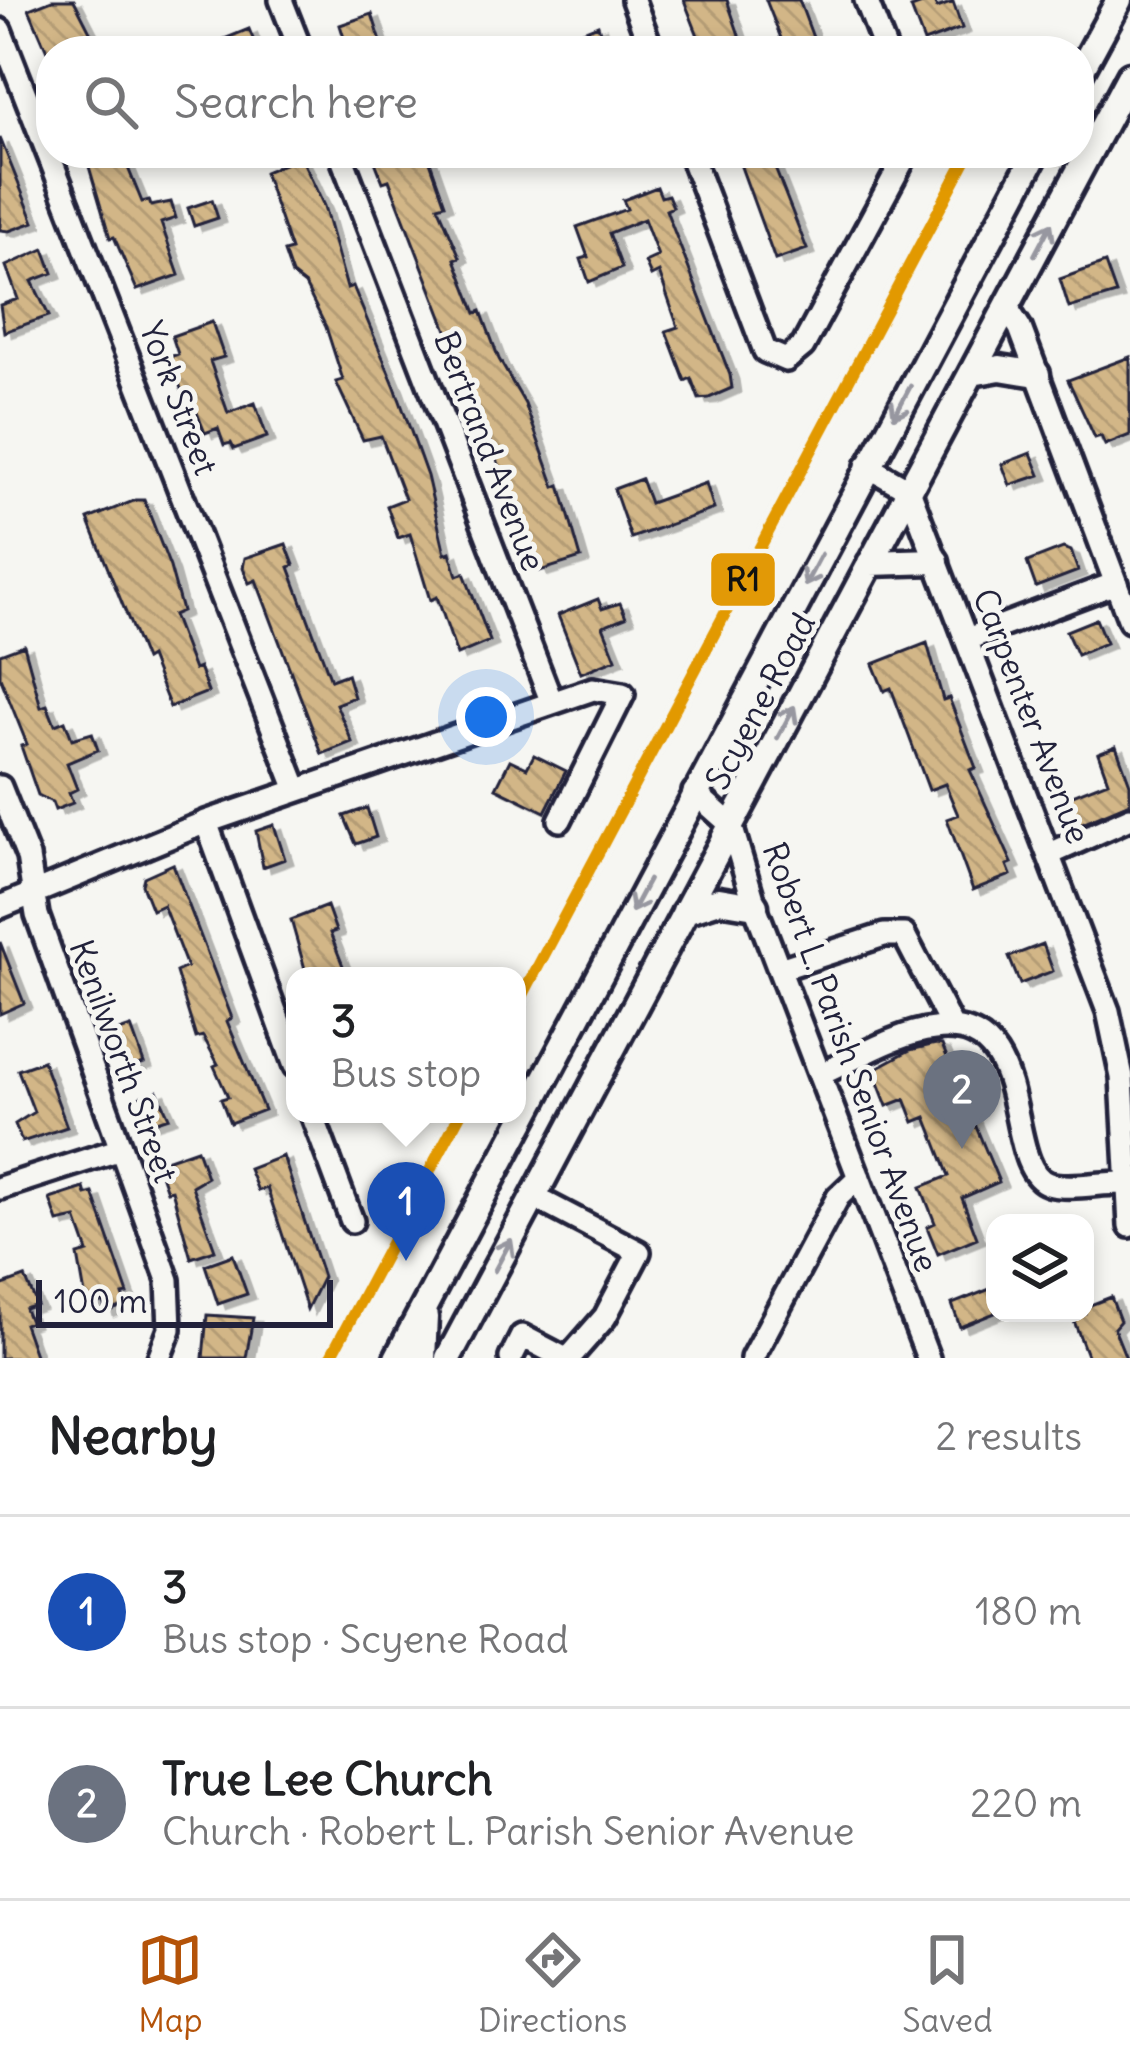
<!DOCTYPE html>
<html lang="en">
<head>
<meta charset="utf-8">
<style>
  :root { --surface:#fff; --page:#f2f2f2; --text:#202124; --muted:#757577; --line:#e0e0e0; --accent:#b45309 }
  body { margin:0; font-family:Delius,sans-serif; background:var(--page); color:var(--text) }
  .controls { position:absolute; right:36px; bottom:36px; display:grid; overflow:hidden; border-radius:24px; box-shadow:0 6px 18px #0003 }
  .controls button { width:108px; height:108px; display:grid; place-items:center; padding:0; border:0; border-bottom:3px solid var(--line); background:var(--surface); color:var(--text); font:60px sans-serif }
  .scale { position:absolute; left:36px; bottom:30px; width:297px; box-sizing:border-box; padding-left:12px; border:6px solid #22223b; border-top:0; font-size:33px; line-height:42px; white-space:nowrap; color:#22223b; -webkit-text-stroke:9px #f6f6f2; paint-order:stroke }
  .you { position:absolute; left:486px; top:717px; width:42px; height:42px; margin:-30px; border:9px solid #fff; border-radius:50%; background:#1a73e8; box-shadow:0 0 0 18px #1a73e833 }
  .badge { display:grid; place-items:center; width:78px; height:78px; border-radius:50%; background:var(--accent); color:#fff; font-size:39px; font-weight:700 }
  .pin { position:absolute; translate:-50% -99px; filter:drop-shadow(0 3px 6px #0008) }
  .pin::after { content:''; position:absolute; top:63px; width:42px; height:36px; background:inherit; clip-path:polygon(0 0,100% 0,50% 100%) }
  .popup { position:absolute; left:286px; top:967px; width:240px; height:156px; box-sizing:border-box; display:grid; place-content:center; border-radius:24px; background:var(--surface); filter:drop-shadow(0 3px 9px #0005); font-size:39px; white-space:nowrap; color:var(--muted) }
  .popup b { font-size:45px; color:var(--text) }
  .popup::after { content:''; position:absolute; left:50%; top:100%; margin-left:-24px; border:24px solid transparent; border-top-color:var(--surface) }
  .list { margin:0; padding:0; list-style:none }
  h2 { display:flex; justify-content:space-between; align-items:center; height:156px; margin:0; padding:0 48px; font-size:51px }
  h2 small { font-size:39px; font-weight:400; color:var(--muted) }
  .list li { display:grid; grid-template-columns:78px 1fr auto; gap:36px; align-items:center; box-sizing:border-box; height:192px; padding:0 48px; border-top:3px solid var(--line) }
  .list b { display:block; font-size:45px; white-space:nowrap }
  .list p { margin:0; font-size:39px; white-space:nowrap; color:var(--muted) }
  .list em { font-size:39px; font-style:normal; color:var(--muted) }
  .icon { flex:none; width:66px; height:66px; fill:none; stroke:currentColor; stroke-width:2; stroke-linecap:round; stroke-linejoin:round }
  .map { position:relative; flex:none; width:1130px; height:1358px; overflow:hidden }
  .search { position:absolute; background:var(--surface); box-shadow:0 6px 18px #0003; left:36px; right:36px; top:36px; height:132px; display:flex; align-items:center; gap:30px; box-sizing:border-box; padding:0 42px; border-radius:48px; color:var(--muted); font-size:45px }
  .sheet { height:540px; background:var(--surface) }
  nav { display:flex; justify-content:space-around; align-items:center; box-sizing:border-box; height:168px; border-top:3px solid var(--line); background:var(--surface); font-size:33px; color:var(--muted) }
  nav a { display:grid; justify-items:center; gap:6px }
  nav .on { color:var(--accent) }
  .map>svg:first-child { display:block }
  .building { fill:url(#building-back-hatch); stroke:#22223b; stroke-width:3; filter:url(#shadow) }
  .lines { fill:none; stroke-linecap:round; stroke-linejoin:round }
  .minor-casing { stroke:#22223b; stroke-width:30 }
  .major-casing { stroke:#22223b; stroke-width:33 }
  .minor { stroke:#f6f6f2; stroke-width:21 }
  .major { stroke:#f6f6f2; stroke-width:24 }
  .rail-1-casing { stroke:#f6f6f2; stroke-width:21 }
  .rail-1 { stroke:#e29906; stroke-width:12 }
  .oneway { stroke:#9797a0 }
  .labels { text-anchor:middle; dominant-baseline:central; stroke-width:10; stroke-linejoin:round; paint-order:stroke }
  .street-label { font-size:33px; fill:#22223b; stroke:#f6f6f2 }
  .line-badge { stroke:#f6f6f2; stroke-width:4.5 }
  .pale-badge-label { font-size:33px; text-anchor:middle; font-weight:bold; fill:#111 }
</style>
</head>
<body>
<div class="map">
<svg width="1130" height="1358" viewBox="0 0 1130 1358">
  <defs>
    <pattern id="building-back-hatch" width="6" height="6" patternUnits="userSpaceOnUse" patternTransform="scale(3)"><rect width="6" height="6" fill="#d2b687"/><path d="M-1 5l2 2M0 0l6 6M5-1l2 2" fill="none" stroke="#b49c75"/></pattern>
    <filter id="shadow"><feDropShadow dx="8" dy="4.5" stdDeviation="0" flood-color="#0004"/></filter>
  </defs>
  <rect width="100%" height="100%" fill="#f6f6f2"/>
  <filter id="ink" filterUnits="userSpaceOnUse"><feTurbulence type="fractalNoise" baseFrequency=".00833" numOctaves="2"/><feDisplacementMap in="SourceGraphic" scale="24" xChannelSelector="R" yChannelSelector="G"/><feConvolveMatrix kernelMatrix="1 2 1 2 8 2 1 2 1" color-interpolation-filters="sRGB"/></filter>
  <g filter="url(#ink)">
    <path class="building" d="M 52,0 L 74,0 L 100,51 L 47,51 L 29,9 Z
      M 684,0 L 727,0 L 740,38 L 704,51 Z
      M 766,0 L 799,0 L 818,51 L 786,51 Z
      M 933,0 L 937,8 L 953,2 L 962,28 L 924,42 L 911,8 Z
      M 372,14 L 384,51 L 348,51 L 340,25 Z
      M 598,25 L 606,51 L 535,51 L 535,50 Z
      M 249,29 L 258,51 L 197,51 L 197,50 Z
      M 0,138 L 34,222 L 9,231 L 0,230 Z
      M 85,153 L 122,153 L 142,202 L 149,200 L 151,206 L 171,202 L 176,218 L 161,223 L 179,275 L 137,290 L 114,237 L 110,238 Z
      M 390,153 L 427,153 L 445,204 L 438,206 L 460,257 L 455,259 L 476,313 L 481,311 L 499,359 L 525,404 L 555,487 L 560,485 L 581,558 L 540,571 L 389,180 L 383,182 L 374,159 Z
      M 736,153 L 769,153 L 807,249 L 775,260 Z
      M 301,157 L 324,206 L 347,288 L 353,286 L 395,387 L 427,476 L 445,554 L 450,552 L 457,576 L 464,573 L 490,641 L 457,655 L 437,597 L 430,600 L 410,534 L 398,538 L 387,506 L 405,499 L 381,436 L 363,440 L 336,382 L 343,380 L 326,327 L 305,285 L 292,275 L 284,252 L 291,250 L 264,172 Z
      M 657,187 L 661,197 L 668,195 L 673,207 L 666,210 L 730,375 L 732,388 L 709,398 L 699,399 L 691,378 L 685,381 L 666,331 L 678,327 L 659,272 L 651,276 L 645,262 L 658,256 L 644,219 L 609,233 L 622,268 L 589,282 L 581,259 L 588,257 L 577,227 L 627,209 L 623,200 Z
      M 212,200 L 218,218 L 194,226 L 188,208 Z
      M 44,249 L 53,273 L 32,281 L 49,316 L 4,332 L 0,305 L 18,299 L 6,266 Z
      M 1105,263 L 1116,294 L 1069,308 L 1060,279 Z
      M 212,322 L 224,357 L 210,361 L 228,413 L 255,403 L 267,437 L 234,449 L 231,443 L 224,445 L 218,428 L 205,433 L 196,410 L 189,412 L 170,357 L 178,354 L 172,336 Z
      M 1130,357 L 1130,435 L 1105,445 L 1101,436 L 1095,438 L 1068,380 Z
      M 1031,453 L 1040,475 L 1010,485 L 1002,464 Z
      M 641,479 L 650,503 L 706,483 L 714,509 L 631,538 L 614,489 Z
      M 136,500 L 144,500 L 170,567 L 182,611 L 173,615 L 194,670 L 199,668 L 208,692 L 170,707 L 150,657 L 145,660 L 88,519 Z
      M 286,544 L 294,565 L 289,567 L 331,680 L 347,674 L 354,697 L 336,704 L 352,742 L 322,754 L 256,580 L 249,583 L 243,568 L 245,558 Z
      M 1063,548 L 1071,551 L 1078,571 L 1036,587 L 1027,562 Z
      M 598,599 L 602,609 L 620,603 L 626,617 L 603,626 L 616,659 L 581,673 L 558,615 Z
      M 1096,619 L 1106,643 L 1077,655 L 1066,631 Z
      M 927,643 L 943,700 L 949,698 L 976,768 L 970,770 L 1012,863 L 1007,865 L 1011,875 L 973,890 L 947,819 L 958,815 L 945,784 L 929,790 L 891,688 L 884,691 L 873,664 Z
      M 24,645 L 41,707 L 47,705 L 55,725 L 65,721 L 72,739 L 92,733 L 98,750 L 67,763 L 77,789 L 69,793 L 73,803 L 55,810 L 52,802 L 38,795 L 21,746 L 27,744 L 0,677 L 0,654 Z
      M 1116,746 L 1130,784 L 1130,803 L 1080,824 L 1065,798 L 1108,781 L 1098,753 Z
      M 534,755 L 566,771 L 545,812 L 496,788 L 510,760 L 527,768 Z
      M 367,808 L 376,837 L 356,844 L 344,816 Z
      M 274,825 L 285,859 L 263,867 L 256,831 Z
      M 173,864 L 232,1018 L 227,1021 L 264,1110 L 230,1123 L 221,1099 L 228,1097 L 214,1066 L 218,1064 L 203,1036 L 196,1038 L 176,972 L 187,967 L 163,905 L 152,910 L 142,885 L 144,877 Z
      M 327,906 L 336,931 L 330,933 L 347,976 L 307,976 L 291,920 Z
      M 0,942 L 24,1003 L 0,1014 Z
      M 1043,944 L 1053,971 L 1020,984 L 1009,957 Z
      M 131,1027 L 144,1063 L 123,1070 L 113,1033 Z
      M 936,1044 L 942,1045 L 999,1182 L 962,1198 L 977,1238 L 938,1254 L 927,1227 L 935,1223 L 921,1187 L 949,1176 L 926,1117 L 914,1122 L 905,1099 L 887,1106 L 873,1070 L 910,1050 Z
      M 43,1061 L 67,1127 L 22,1142 L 15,1124 L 34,1112 L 18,1070 Z
      M 157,1091 L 169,1117 L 139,1127 L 133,1099 Z
      M 197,1149 L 207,1177 L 192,1186 L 215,1250 L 191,1258 L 172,1190 L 167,1191 L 157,1163 Z
      M 283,1156 L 323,1277 L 307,1309 L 267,1188 L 258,1191 L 249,1169 Z
      M 84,1188 L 86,1195 L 93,1193 L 128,1294 L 123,1295 L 126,1305 L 106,1312 L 103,1301 L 87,1307 L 78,1255 L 88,1252 L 76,1218 L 58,1222 L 50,1199 Z
      M 233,1255 L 247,1294 L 218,1304 L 205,1265 Z
      M 25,1277 L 37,1305 L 25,1309 L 30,1322 L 24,1324 L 36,1358 L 0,1358 L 0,1286 Z
      M 995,1287 L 995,1313 L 960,1327 L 952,1304 Z
      M 1111,1297 L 1120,1321 L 1114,1328 L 1126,1358 L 1088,1358 L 1071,1313 L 1085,1313 L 1085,1307 Z
      M 207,1315 L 253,1318 L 246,1358 L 203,1358 Z"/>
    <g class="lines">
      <g class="minor-casing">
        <path id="minor" d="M 281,0 L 301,51
          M 633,0 L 652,51
          M 866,0 L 886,51
          M 0,30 L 297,790
          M 340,153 L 552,703 L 593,689 L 623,694 L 560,820
          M 690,153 L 765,351 L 786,360 L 803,346 L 907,153
          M 1007,308 L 1020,328 L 1130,621
          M 867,466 L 909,490 L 1108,1011 L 1122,1077 L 1130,1226
          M 967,639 L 1116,583
          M 0,787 L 28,857 L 37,915 L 168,1280 L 170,1329 L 159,1358
          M 694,792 L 731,825 L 755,906 L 928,1358
          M 206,822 L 295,1066
          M 1050,854 L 1130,818
          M 0,907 L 206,822 L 552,703
          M 780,969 L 884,935 L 904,935 L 952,1027
          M 821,1074 C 855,1059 897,1033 934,1029 C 1039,1015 1000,1168 1049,1184 C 1071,1190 1102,1182 1124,1183
          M 312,1114 L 352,1221
          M 0,1188 L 121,1149
          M 534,1197 L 639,1252 L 605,1317 L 569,1358
          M 511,1358 L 522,1336 L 564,1358
          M 752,1358 L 838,1197 L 859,1177"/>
      </g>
      <g class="major-casing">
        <path id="major" d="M 1079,74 L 1119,0
          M 972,373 L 1000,368 L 1037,374
          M 870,563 L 936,561
          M 685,911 L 719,900 L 755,906
          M 397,1358 L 1036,153
          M 423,1358 L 425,1317
          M 448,1358 L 1130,75"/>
      </g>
      <use href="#minor" class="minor"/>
      <use href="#major" class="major"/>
      <g class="rail-1-casing">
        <path id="rail-1" d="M 517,1006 L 969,153
          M 330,1358 L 460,1114"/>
      </g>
      <use href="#rail-1" class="rail-1"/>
    </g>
    <defs><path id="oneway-shaft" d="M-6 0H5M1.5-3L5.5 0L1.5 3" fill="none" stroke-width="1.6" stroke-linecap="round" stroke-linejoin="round" transform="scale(3)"/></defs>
    <g class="oneway">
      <use href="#oneway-shaft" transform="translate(1043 239) rotate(-62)"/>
      <use href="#oneway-shaft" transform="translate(902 402) rotate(118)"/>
      <use href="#oneway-shaft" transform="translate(813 570) rotate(118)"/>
      <use href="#oneway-shaft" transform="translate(786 722) rotate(-62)"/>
      <use href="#oneway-shaft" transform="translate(640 896) rotate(118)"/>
      <use href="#oneway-shaft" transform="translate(503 1255) rotate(-62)"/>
    </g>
  </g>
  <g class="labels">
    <g class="street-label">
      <text transform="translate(179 398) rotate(69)">York Street</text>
      <text transform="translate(490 451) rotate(69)">Bertrand Avenue</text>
      <text transform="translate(760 701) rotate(-62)">Scyene Road</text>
      <text transform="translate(1032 716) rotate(69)">Carpenter Avenue</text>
      <text transform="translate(851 1057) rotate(70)">Robert L. Parish Senior Avenue</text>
      <text transform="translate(124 1061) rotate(70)">Kenilworth Street</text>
    </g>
  </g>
  <rect class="line-badge" x="709" y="551" width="68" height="57" rx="12" fill="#e29906"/>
  <g class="pale-badge-label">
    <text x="743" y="591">R1</text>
  </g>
</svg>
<div class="controls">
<button><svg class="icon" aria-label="layers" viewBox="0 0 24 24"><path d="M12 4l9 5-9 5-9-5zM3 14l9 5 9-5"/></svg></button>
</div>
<div class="scale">100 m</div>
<div class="you"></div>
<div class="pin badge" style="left:406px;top:1261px;background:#1a4fb4">1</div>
<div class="popup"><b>3</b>Bus stop</div>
<div class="pin badge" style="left:962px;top:1149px;background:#6b7280">2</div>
<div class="search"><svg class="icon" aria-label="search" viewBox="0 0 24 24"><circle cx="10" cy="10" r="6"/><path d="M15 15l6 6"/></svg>Search here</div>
</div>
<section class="sheet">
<h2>Nearby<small>2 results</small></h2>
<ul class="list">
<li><span class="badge" style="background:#1a4fb4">1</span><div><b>3</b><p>Bus stop · Scyene Road</p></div><em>180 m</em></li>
<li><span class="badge" style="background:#6b7280">2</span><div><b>True Lee Church</b><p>Church · Robert L. Parish Senior Avenue</p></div><em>220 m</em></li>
</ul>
</section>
<nav>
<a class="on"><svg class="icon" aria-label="map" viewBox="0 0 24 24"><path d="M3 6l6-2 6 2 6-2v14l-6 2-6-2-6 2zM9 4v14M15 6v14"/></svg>Map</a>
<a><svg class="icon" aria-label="directions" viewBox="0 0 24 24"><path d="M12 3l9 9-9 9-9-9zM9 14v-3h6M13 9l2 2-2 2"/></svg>Directions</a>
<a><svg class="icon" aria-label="saved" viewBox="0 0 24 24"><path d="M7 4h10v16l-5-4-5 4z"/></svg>Saved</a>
</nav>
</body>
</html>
